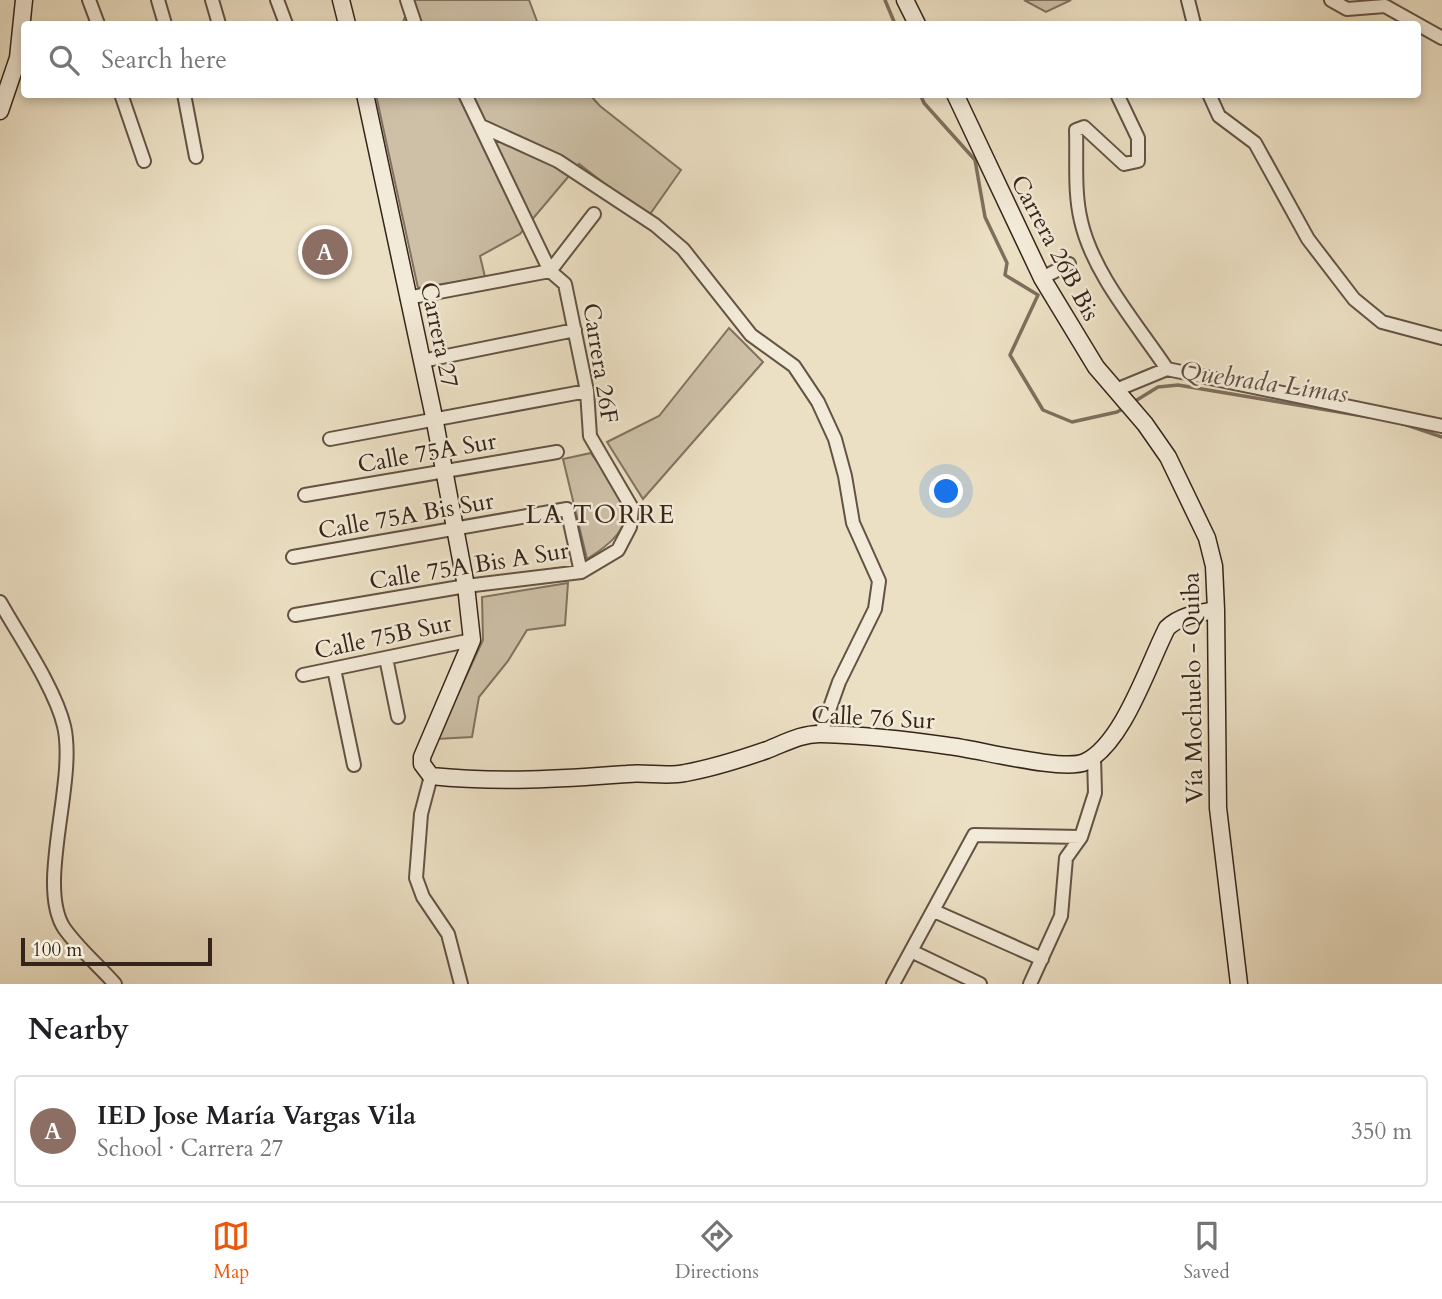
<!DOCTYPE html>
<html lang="en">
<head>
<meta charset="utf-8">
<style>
  :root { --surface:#fff; --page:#f6f6f6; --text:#202124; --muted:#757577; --line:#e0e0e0; --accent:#ea580c }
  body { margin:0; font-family:Cardo,serif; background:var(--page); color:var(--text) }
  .scale { position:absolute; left:21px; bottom:18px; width:191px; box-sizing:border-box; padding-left:7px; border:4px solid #352419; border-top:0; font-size:19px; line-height:24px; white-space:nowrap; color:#352419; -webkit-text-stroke:5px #f3ebd9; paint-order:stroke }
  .you { position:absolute; left:947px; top:492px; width:24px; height:24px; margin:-18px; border:5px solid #fff; border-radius:50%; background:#1a73e8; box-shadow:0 0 0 10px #1a73e833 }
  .badge { display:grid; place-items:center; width:46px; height:46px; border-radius:50%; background:var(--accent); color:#fff; font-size:23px; font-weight:700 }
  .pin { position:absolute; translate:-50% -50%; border:4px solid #fff; box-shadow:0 2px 7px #0006 }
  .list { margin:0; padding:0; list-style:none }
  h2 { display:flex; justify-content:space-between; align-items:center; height:91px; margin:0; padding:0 28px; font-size:30px }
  h2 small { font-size:23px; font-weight:400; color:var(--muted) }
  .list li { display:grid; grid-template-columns:46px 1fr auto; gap:21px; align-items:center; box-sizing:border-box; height:112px; margin:0 14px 14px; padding:0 14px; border:2px solid var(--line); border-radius:7px }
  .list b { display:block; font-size:26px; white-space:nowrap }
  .list p { margin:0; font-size:23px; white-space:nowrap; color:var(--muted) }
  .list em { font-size:23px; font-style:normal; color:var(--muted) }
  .icon { flex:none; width:38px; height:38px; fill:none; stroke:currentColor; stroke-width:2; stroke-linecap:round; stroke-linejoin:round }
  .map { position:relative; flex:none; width:1442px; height:984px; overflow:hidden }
  .search { position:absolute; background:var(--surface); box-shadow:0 4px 10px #0003; left:21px; right:21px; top:21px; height:77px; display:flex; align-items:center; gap:18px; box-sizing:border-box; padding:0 24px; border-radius:7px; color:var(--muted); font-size:26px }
  .sheet { height:217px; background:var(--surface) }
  nav { display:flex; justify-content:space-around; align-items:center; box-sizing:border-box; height:98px; border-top:2px solid var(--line); background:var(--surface); font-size:19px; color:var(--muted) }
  nav a { display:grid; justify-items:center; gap:4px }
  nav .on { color:var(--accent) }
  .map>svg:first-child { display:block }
  .green { fill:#cdc0a7; stroke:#817260; stroke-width:2 }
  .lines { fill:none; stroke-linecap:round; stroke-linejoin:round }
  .stream { stroke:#7e6e5d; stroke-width:3.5 }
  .street-casing { stroke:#635344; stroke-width:16 }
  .secondary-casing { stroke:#352419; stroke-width:19 }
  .street { stroke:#f3ebd9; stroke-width:12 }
  .secondary { stroke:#f3ebd9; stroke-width:16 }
  .labels { text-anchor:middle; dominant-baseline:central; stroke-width:5; stroke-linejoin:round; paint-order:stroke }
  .street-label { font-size:24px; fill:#352419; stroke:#f3ebd9 }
  .water-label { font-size:26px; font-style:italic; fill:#5f4f41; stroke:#f3ebd9 }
  .neighbourhood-label { font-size:26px; letter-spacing:2px; fill:#352419; stroke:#f3ebd9 }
</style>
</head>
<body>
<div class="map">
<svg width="1442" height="984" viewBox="0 0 1442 984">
  <rect width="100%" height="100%" fill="#ece0c4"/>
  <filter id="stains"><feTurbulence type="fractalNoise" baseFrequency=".00286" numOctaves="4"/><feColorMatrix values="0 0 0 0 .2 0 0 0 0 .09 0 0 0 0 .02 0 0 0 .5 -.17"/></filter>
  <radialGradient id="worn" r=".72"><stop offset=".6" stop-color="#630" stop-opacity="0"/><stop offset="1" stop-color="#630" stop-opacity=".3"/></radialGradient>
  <path class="green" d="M 402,0 L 529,0 L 538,24 L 402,24 L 406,15 Z
    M 1024,0 L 1071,0 L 1046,12 Z
    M 376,95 L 590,95 L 600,106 L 681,170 L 648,217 L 579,164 L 520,234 L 480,256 L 485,277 L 418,288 Z
    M 729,328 L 763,362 L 643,499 L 607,442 L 659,416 Z
    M 591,453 C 600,468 618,482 624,498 C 634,527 608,546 587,559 L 563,459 Z
    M 568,583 L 565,625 L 527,630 L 508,661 L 479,697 L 472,737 L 437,739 L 483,640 L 482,597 Z"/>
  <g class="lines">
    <path class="stream" d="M 885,0 L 895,24
      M 920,94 L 924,103 L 975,160 L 985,217 L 1007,263 L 1005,275 L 1038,295 L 1010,355 L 1043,410 L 1072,422 L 1117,412 L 1126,407
      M 1132,403 L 1158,387 L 1178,385 L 1369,417
      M 1401,423 L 1442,437"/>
    <g class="street-casing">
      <path id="street" d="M 89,0 L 98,24
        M 158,0 L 165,24
        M 212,0 L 219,24
        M 277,0 L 286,24
        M 407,0 L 415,24
        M 1188,0 L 1194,24
        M 1331,0 L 1347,9 L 1385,6 L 1442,38
        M 121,94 L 144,161
        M 184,94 L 196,157
        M 1117,94 L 1138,138 L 1138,161 L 1124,164 L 1084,127 L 1076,130 C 1077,159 1074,193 1081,221 C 1093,274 1137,324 1167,369
        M 1209,94 L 1219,116 L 1255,143 L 1308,239 L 1354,299 L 1382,322 L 1442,338
        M 481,126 L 558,161 L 655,225 L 683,249 L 751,335 L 794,366 L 818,402 L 835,439 L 845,476 L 853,523 L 879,581 L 875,609 L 839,682 L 821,733
        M 550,271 L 594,214
        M 1042,278 L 1069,264
        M 407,298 L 550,271
        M 422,361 L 575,330
        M 1116,390 L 1167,369 L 1442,426
        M 330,439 L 587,391
        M 305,495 L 557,452
        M 293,557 L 567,509 L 581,572
        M 0,602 C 19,636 55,688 64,726 C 77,781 36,885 64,928 C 78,948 99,966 115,984
        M 295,615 L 466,586 L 581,572 L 618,550 L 630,527 L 632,508 L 590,436 L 587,391 L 565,284 L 550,271 L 465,94
        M 386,658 L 398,717
        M 334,669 L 354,765
        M 303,675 L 472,640
        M 431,776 L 421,814 L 416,878 L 423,897 L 448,934 L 461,984
        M 934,911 L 1042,959
        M 911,951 L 980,984
        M 893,984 L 974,835 L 1081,837
        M 1030,984 L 1061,916 L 1066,858 L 1081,837 L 1095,793 L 1094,757"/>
    </g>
    <g class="secondary-casing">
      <path id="secondary" d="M 341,0 L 347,24
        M 905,0 L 917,24
        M 365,94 L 434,417 L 466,586 L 472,640 L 422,757 L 422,764 L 431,776 C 497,783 562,779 627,774 C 646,772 667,777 685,773 C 713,768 741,759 767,750 C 785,743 802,733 822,734 C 864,735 908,740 949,746 C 977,749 1063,772 1085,762 C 1123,744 1148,665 1167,628 C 1181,615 1198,613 1216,610
        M 955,94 L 1042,278 L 1096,367 L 1145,424 L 1168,457 L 1207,538 L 1214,566 L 1216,610 L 1218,808 L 1239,984
        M 0,111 L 18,58 L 24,0"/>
    </g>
    <use href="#street" class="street"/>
    <use href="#secondary" class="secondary"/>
  </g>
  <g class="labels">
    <g class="street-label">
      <text transform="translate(1055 248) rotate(62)">Carrera 26B Bis</text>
      <text transform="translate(439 335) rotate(78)">Carrera 27</text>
      <text transform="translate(600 363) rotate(81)">Carrera 26F</text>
      <text transform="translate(427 453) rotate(-10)">Calle 75A Sur</text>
      <text transform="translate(406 516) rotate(-10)">Calle 75A Bis Sur</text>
      <text transform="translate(469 566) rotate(-9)">Calle 75A Bis A Sur</text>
      <text transform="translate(383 637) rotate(-12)">Calle 75B Sur</text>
      <text transform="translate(1193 688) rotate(-91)">Vía Mochuelo - Quiba</text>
      <text transform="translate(873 718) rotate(3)">Calle 76 Sur</text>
    </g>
    <g class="water-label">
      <text transform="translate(1264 382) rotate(8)">Quebrada Limas</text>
    </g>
    <g class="neighbourhood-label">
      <text x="601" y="514">LA TORRE</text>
    </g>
  </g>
  <rect width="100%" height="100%" filter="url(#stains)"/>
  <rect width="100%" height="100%" fill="url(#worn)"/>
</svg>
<div class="scale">100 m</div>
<div class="you"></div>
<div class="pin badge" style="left:325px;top:252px;background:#8d6e63">A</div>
<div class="search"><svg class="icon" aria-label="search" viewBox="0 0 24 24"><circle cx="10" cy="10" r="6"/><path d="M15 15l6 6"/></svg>Search here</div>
</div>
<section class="sheet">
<h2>Nearby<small></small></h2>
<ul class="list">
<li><span class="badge" style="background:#8d6e63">A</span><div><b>IED Jose María Vargas Vila</b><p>School · Carrera 27</p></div><em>350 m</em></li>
</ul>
</section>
<nav>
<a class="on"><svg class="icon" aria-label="map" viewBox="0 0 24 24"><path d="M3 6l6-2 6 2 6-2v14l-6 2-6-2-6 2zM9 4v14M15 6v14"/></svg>Map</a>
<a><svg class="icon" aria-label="directions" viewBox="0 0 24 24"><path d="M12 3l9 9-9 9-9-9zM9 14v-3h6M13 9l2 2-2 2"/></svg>Directions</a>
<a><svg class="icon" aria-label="saved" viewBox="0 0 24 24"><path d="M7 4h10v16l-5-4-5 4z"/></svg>Saved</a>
</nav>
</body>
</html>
